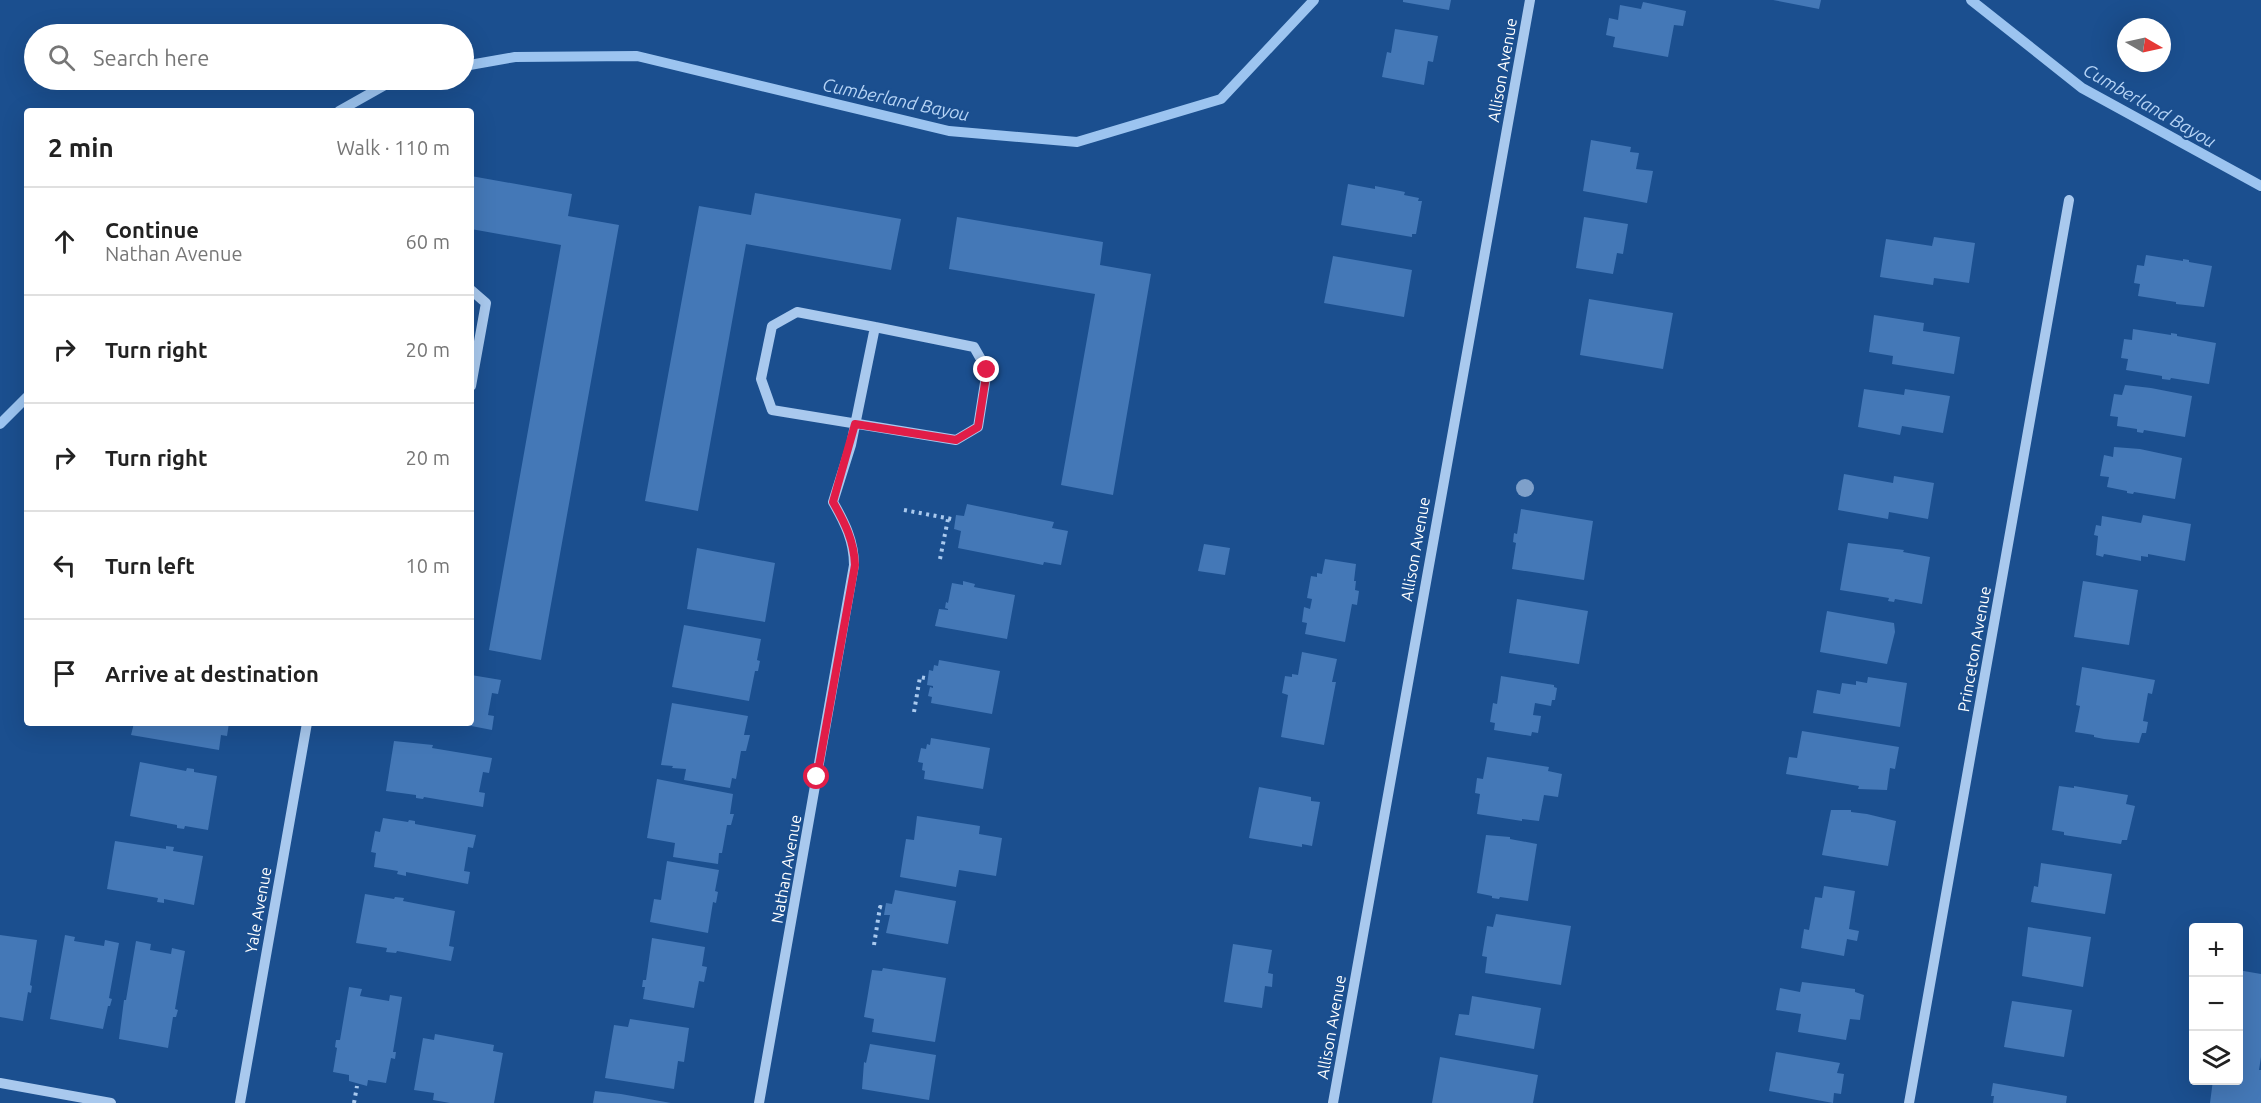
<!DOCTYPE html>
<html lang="en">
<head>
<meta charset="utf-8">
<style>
  :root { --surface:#fff; --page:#f6f6f6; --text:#222; --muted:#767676; --line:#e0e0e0 }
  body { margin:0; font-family:Ubuntu,sans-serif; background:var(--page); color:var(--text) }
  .controls { position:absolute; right:18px; bottom:18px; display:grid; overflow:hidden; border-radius:6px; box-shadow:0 6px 24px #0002 }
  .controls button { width:54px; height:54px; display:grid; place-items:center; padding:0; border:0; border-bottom:2px solid var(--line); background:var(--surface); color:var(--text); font:30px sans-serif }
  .compass { position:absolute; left:2117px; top:18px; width:54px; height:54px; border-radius:50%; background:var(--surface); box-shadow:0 6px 24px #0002; rotate:99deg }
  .stop { position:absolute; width:18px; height:18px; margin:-14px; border:4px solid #e11d48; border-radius:50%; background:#fff }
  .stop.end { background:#e11d48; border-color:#fff; box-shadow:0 2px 6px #0008 }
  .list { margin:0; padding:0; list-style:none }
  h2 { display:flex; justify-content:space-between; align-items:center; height:78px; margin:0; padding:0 24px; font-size:26px }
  h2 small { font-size:20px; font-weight:400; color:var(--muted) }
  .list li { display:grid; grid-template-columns:39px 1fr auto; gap:18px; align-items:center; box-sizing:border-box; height:108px; padding:0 24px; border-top:2px solid var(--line) }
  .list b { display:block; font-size:22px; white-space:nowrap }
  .list p { margin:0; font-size:20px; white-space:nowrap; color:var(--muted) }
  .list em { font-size:20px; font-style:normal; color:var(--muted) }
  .icon { flex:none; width:33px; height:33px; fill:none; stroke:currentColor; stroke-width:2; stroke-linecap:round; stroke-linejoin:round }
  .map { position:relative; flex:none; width:2261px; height:1103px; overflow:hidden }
  .search { position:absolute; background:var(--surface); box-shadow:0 6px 24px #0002; left:24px; top:24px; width:450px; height:66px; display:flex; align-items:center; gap:15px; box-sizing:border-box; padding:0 21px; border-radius:33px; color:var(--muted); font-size:22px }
  .panel { position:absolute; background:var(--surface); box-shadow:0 6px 24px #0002; left:24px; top:108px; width:450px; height:618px; border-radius:6px }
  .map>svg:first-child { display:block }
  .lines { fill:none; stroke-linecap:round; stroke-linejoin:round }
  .stream { stroke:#9cc4f0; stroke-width:10 }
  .building { fill:#4478b7 }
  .path { stroke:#a9c9ee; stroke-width:4; stroke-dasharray:3 4.5; stroke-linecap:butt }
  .minor { stroke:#a9c9ee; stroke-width:10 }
  .tree { fill:#7ea0ca }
  .route { stroke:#e11d48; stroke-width:8 }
  .labels { text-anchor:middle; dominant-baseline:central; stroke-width:4.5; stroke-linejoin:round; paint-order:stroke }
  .street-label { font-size:16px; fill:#fff; stroke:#1b4f8f }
  .water-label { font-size:18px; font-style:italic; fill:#b5d3f5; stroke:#1b4f8f }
</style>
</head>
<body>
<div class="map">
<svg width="2261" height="1103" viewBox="0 0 2261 1103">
  <rect width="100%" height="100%" fill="#1b4f8f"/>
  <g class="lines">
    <path class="stream" d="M 1971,0 L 2082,88 L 2261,186
      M 464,66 L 515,57 L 637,56 L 949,131 L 1077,142 L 1221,99 L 1314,0
      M 339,111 L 394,80
      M 0,424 L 27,397"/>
  </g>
  <path class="building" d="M 1403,0 L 1451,0 L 1449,10 L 1403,2 Z
    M 1773,0 L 1821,0 L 1819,9 Z
    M 1643,2 L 1686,11 L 1683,26 L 1674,25 L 1668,57 L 1613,47 L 1615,37 L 1606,35 L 1609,18 L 1618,20 L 1620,5 L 1641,9 Z
    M 1395,29 L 1438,36 L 1433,62 L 1428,61 L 1424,85 L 1382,77 L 1387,52 L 1391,53 Z
    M 1591,140 L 1631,147 L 1630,152 L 1639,153 L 1636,169 L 1653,171 L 1647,203 L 1583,191 Z
    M 471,176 L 572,194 L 568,216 L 619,225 L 541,660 L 489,650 L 561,245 L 471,229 Z
    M 1348,184 L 1375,189 L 1375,186 L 1405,192 L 1404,195 L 1419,198 L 1418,201 L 1422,201 L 1416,234 L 1412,234 L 1412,237 L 1341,225 Z
    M 755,193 L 901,219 L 891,270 L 746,244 L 698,511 L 645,501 L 699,206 L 751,215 Z
    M 957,217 L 1103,242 L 1100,265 L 1151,274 L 1113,495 L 1061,485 L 1095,294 L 949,269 Z
    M 1584,217 L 1628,224 L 1623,254 L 1617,253 L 1613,274 L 1576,268 Z
    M 1934,237 L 1975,243 L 1969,283 L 1934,278 L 1933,285 L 1880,277 L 1886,239 L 1932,246 Z
    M 2146,255 L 2183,261 L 2183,259 L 2189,260 L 2189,262 L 2212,266 L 2204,307 L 2176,304 L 2176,302 L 2138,296 L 2140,284 L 2134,283 L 2137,265 L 2144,266 Z
    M 1333,256 L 1412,270 L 1404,317 L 1324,303 Z
    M 1589,299 L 1673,313 L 1663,369 L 1580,355 Z
    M 1874,315 L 1924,323 L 1923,331 L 1960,337 L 1954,374 L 1892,364 L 1893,356 L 1869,352 Z
    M 2133,329 L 2171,335 L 2171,333 L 2177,334 L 2177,336 L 2216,343 L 2209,384 L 2171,378 L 2170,380 L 2162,379 L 2162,376 L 2126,370 L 2128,359 L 2121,358 L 2124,339 L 2132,340 Z
    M 2125,385 L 2151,388 L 2192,396 L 2185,437 L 2144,430 L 2143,433 L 2137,432 L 2137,429 L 2117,426 L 2118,417 L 2110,416 L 2114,394 L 2122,395 Z
    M 1864,389 L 1904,395 L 1905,389 L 1950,396 L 1943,433 L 1902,426 L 1900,435 L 1858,427 Z
    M 2114,447 L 2140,449 L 2182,458 L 2175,499 L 2134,492 L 2133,494 L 2127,493 L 2127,491 L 2107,487 L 2109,477 L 2100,476 L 2104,455 L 2113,457 Z
    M 1844,474 L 1893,483 L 1894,476 L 1934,483 L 1928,519 L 1889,512 L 1888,519 L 1838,510 Z
    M 967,504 L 1054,522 L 1052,528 L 1068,531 L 1061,565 L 1044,562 L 1043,565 L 958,548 L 961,531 L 954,529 L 956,515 L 964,516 Z
    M 1521,509 L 1593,521 L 1584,580 L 1512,569 L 1516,543 L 1513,542 L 1514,533 L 1517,534 Z
    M 2143,515 L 2191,524 L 2185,561 L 2148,554 L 2148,557 L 2141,556 L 2141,561 L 2104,554 L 2103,557 L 2096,555 L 2098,536 L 2094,535 L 2096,525 L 2101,526 L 2102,516 L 2141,523 Z
    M 1848,543 L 1904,550 L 1903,552 L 1930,557 L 1922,604 L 1895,599 L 1894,602 L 1888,601 L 1889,598 L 1840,590 Z
    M 1204,544 L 1230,548 L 1225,575 L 1198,571 Z
    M 697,548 L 775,563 L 765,622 L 687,609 Z
    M 1325,559 L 1356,564 L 1354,581 L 1356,581 L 1355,590 L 1359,591 L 1357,605 L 1352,604 L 1345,642 L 1305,634 L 1307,623 L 1302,622 L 1304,607 L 1310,609 L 1312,599 L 1307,598 L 1311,576 L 1317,577 L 1317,573 L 1322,574 Z
    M 963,581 L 975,584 L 974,587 L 1015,595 L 1007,639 L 935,626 L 939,609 L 948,610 L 948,609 L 945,608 L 946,602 L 948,603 L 952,583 L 963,585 Z
    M 2083,581 L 2138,590 L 2129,645 L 2074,637 Z
    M 1517,599 L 1588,611 L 1579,664 L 1509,653 Z
    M 1827,611 L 1894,623 L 1895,632 L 1887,664 L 1820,652 Z
    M 684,625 L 761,639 L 757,660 L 760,661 L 758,671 L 755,671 L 749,701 L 672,687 Z
    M 1302,652 L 1337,659 L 1332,682 L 1336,682 L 1324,745 L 1281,737 L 1288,695 L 1282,693 L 1285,676 L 1292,677 L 1292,674 L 1298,675 Z
    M 939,660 L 1000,671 L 992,714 L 931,703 L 932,697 L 928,696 L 930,687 L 933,688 L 933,686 L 927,685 L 929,670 L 933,671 L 934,665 L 938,666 Z
    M 2082,667 L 2155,680 L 2152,694 L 2148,693 L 2143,721 L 2148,722 L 2146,733 L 2142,733 L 2139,743 L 2104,739 L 2094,737 L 2094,735 L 2075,732 L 2080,706 L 2076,705 Z
    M 471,675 L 501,680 L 498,694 L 492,693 L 488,715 L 494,716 L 492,730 L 461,724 L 471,723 Z
    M 1501,676 L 1554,685 L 1554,687 L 1557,688 L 1555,700 L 1552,700 L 1551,706 L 1535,703 L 1533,715 L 1541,716 L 1538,733 L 1532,732 L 1531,736 L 1494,730 L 1495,723 L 1490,722 L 1493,703 L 1497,704 Z
    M 1868,677 L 1907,683 L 1900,727 L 1813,713 L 1817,690 L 1840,694 L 1842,683 L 1856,685 L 1856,681 L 1867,683 Z
    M 672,703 L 748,716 L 744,735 L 750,735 L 746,751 L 741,751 L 736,779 L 732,778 L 730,788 L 684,780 L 686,769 L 672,768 L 673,766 L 661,765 Z
    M 134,723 L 229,723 L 227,736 L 221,735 L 219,750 L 131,735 Z
    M 1802,731 L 1899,747 L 1895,769 L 1890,768 L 1887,790 L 1858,789 L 1859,786 L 1786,774 L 1789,757 L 1797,758 Z
    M 931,738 L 990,748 L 983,789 L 924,779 L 925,771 L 922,770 L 923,763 L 918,762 L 921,748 L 926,749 L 927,744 L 930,745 Z
    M 394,741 L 433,745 L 432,748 L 492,758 L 489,773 L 483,772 L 479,792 L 485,793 L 483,807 L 424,797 L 423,799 L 416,798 L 416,795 L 386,791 Z
    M 1487,757 L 1549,767 L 1548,771 L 1562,774 L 1558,797 L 1544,795 L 1539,821 L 1522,819 L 1522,821 L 1477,814 L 1480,794 L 1475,793 L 1477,778 L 1483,779 Z
    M 140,762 L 186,771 L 187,768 L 194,769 L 194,772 L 217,776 L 208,830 L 185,826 L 184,829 L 177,828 L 177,825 L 130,816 Z
    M 657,779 L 733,794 L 730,814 L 734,814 L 731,825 L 727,825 L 722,853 L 719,853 L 718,864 L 673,857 L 675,843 L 647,838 Z
    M 2059,786 L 2074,788 L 2074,786 L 2128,795 L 2126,804 L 2135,806 L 2127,840 L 2122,840 L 2121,844 L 2064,835 L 2064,832 L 2052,830 Z
    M 1259,787 L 1311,797 L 1311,801 L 1320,802 L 1312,846 L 1302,844 L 1302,847 L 1249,838 Z
    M 1831,810 L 1851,810 L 1851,812 L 1867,814 L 1896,821 L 1888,866 L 1822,855 Z
    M 917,816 L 980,826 L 979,834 L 1002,838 L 996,876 L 959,870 L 956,887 L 900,877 L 906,839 L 914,840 Z
    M 383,818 L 408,822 L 409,820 L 415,821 L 415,824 L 476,835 L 473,848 L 468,847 L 464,871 L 470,872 L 468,884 L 406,872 L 406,876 L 397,874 L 398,871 L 374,867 L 376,853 L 371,852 L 375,831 L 380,832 Z
    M 1486,835 L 1510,837 L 1510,839 L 1537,844 L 1528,901 L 1500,897 L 1499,899 L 1492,898 L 1492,896 L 1477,893 Z
    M 115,841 L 166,849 L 166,846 L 174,847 L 173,851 L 203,856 L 194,905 L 164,899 L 164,903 L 157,902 L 158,898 L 107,889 Z
    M 667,861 L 719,870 L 715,891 L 718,892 L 716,903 L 713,902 L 708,933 L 650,922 L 654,899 L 661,900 Z
    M 2041,863 L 2112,874 L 2105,914 L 2031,902 L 2034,886 L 2038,887 Z
    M 1824,886 L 1855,891 L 1849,929 L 1859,931 L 1857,941 L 1847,939 L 1844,956 L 1801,948 L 1804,929 L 1809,930 L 1815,897 L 1822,898 Z
    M 895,890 L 956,901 L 948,944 L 886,933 L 890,915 L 884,915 L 886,903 L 892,904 Z
    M 365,894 L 394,899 L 395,897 L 404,898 L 403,901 L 455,911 L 449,946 L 454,947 L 451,961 L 397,951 L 396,953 L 386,952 L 387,948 L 356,943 Z
    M 1496,914 L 1571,926 L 1561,985 L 1485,973 L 1487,957 L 1482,956 L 1487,926 L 1493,927 Z
    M 2028,927 L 2091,937 L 2083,987 L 2022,976 Z
    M 0,935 L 37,940 L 30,985 L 32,986 L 31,993 L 28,992 L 23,1021 L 0,1017 Z
    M 65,935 L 75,937 L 74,941 L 104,946 L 105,940 L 119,943 L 109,998 L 112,999 L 110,1006 L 108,1006 L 103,1029 L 50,1019 Z
    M 652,938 L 705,947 L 702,966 L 707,967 L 704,982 L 699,981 L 694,1008 L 643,999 L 645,987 L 642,987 L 643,980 L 646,980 Z
    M 136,941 L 151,944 L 150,950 L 171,954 L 172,948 L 185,951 L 175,1009 L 178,1010 L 176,1017 L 173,1017 L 168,1048 L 119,1039 L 124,1000 L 126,1000 Z
    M 1233,944 L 1272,950 L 1268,973 L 1273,974 L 1272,987 L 1265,986 L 1262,1008 L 1224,1002 Z
    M 883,968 L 946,978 L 935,1042 L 872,1032 L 874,1019 L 864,1017 L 872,970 L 882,971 Z
    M 2238,970 L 2261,974 L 2261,1057 L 2259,1070 L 2261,1070 L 2261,1103 L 2210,1103 L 2213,1080 L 2238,1080 Z
    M 1802,982 L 1855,989 L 1855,992 L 1864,995 L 1860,1020 L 1850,1019 L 1846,1040 L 1798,1032 L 1801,1014 L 1776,1010 L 1780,988 L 1800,992 Z
    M 349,987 L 362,989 L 360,996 L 389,1001 L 390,995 L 402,997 L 393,1052 L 396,1052 L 395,1059 L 391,1058 L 386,1083 L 368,1080 L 367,1086 L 349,1081 L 349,1075 L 333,1072 L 337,1048 L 335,1047 L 336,1040 L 340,1040 Z
    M 1472,996 L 1541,1008 L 1534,1049 L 1455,1035 L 1459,1014 L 1469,1015 Z
    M 2012,1001 L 2072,1010 L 2064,1057 L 2004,1047 Z
    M 630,1019 L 689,1028 L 684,1062 L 678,1061 L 674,1089 L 605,1078 L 614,1025 L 628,1027 Z
    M 435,1034 L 494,1045 L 493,1051 L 503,1053 L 494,1103 L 450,1103 L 433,1100 L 434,1093 L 414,1090 L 423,1038 L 434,1040 Z
    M 870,1044 L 936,1055 L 929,1100 L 862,1089 L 864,1062 L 866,1063 Z
    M 1776,1052 L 1840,1063 L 1837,1073 L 1844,1074 L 1841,1094 L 1834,1093 L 1833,1103 L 1769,1091 Z
    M 1440,1057 L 1538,1075 L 1533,1103 L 1432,1103 Z
    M 1993,1083 L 2067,1096 L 2066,1103 L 1993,1103 L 1994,1096 L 1991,1096 Z
    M 595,1091 L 621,1094 L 671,1103 L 593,1103 Z"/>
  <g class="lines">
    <path class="path" d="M 904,510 L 952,519
      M 940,559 L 948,519
      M 914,712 L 920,677 L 925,678
      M 874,945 L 880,907 L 884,908
      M 354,1103 L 357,1086"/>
    <path class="minor" d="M 471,290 L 486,303 L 471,386
      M 0,1083 L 111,1103
      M 240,1103 L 307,723
      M 759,1103 L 854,565 C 854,541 845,523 833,502 L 851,445 L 875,327 L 797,312 L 772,326 L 761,379 L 772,410 L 956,440 L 978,427 L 987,370 L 974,347 L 875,327
      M 1333,1103 L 1530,0
      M 1909,1103 L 2069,200"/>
  </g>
  <circle class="tree" cx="1525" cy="488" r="9"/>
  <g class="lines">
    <path class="route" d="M 817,777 L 855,565 C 854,541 845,523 833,502 L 855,424 L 956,440 L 978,427 L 987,370"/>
  </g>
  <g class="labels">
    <g class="street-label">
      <text transform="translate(1502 70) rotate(-80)">Allison Avenue</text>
      <text transform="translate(1415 549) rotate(-80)">Allison Avenue</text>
      <text transform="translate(1974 649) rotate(-80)">Princeton Avenue</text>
      <text transform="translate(786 869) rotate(-80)">Nathan Avenue</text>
      <text transform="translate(258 910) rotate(-80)">Yale Avenue</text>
      <text transform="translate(1331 1027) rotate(-80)">Allison Avenue</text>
    </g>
    <g class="water-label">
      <text transform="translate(896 99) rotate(12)">Cumberland Bayou</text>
      <text transform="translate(2150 105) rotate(30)">Cumberland Bayou</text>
    </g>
  </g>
</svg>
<div class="controls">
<button>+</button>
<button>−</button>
<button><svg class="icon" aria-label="layers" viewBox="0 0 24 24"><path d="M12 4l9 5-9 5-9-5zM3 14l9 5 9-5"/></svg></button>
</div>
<svg class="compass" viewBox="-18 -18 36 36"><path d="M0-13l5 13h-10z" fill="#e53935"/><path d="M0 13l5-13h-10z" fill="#767676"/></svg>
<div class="stop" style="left:817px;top:777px"></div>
<div class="stop end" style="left:987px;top:370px"></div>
<div class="search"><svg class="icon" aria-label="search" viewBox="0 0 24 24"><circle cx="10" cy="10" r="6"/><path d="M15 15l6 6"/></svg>Search here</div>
<section class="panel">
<h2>2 min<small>Walk · 110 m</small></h2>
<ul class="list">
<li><svg class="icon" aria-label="ahead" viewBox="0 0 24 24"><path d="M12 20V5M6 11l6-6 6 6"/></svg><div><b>Continue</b><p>Nathan Avenue</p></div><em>60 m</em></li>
<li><svg class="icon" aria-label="right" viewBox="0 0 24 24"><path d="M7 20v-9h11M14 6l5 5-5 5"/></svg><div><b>Turn right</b></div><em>20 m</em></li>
<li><svg class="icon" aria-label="right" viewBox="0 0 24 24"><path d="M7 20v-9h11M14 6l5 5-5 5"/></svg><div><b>Turn right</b></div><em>20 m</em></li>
<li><svg class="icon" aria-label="left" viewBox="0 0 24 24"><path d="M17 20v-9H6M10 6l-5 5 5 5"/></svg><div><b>Turn left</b></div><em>10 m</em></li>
<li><svg class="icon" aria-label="arrive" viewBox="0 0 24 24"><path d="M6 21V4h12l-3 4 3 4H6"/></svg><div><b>Arrive at destination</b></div></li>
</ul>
</section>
</div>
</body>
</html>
